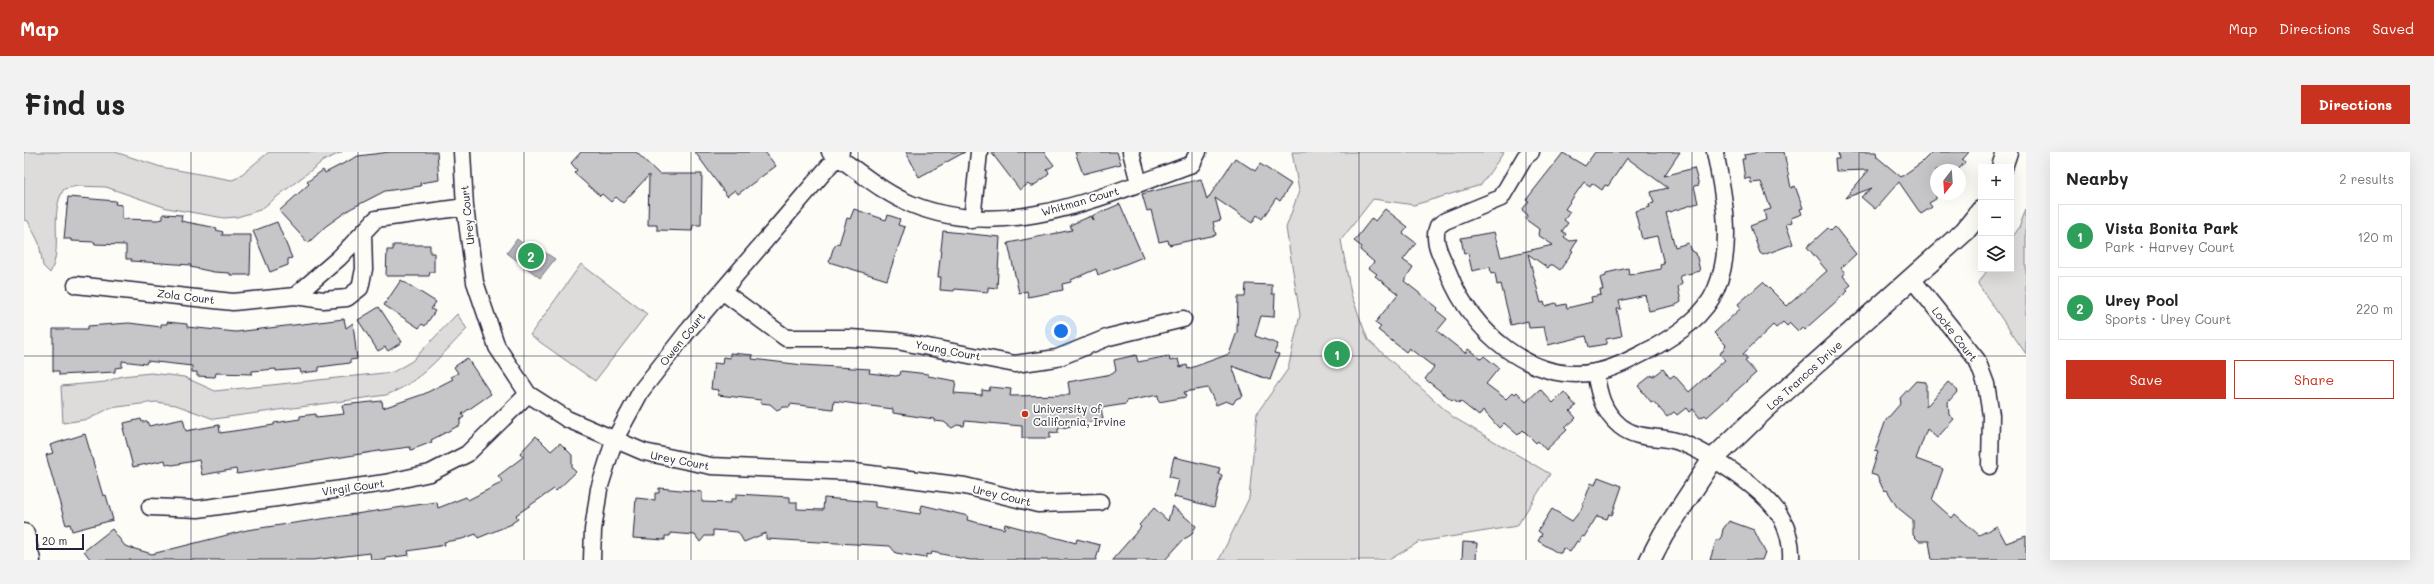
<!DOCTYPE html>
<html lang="en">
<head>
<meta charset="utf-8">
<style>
  :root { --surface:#fff; --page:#f2f2f2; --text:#222; --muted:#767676; --line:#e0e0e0; --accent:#c8321e }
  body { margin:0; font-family:Mali,sans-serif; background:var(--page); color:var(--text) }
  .controls { position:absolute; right:12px; top:12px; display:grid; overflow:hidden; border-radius:0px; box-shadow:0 4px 16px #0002 }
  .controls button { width:36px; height:36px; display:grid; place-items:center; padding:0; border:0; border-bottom:1px solid var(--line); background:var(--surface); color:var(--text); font:20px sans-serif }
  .compass { position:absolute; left:1906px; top:12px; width:36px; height:36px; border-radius:50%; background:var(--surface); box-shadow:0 4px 16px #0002; rotate:197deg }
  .scale { position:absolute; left:12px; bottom:10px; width:48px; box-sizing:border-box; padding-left:4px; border:2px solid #22223b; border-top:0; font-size:11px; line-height:14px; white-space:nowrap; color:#22223b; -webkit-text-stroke:3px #fdfcf7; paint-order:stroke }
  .you { position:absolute; left:1037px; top:179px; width:14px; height:14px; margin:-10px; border:3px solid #fff; border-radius:50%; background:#1a73e8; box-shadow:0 0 0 6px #1a73e833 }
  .badge { display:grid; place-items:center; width:26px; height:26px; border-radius:50%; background:var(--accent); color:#fff; font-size:13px; font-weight:700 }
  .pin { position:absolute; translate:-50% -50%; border:2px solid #fff; box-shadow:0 1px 4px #0006 }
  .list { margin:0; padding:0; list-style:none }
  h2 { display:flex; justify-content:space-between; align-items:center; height:52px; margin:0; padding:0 16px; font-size:17px }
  h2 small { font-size:13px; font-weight:400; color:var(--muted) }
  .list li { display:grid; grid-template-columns:26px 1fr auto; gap:12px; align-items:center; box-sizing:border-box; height:64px; margin:0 8px 8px; padding:0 8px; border:1px solid var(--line); border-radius:0px }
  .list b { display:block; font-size:15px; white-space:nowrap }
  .list p { margin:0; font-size:13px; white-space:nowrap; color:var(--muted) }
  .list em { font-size:13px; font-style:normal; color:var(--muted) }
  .actions { display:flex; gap:8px; padding:12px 16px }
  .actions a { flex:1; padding:9px 0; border:1px solid var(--accent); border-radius:0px; text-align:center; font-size:14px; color:var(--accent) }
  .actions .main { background:var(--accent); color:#fff }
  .icon { flex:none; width:22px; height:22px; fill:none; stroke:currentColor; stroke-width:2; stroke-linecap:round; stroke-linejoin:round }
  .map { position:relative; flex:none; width:2002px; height:408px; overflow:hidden; border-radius:0px }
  header { display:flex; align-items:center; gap:24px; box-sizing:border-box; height:56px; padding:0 20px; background:var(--accent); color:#fff }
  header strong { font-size:19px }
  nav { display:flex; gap:22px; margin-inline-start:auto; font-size:14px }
  .intro { display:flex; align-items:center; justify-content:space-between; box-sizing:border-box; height:96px; padding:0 24px }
  h1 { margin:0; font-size:28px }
  .button { padding:10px 18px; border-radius:0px; background:var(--accent); color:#fff; font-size:14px; font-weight:700 }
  main { display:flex; gap:24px; padding:0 24px }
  aside { flex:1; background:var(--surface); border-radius:0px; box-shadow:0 4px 16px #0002 }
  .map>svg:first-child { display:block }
  .green { fill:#dddcdb; stroke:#807f8b }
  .water { fill:#b2b2b7; stroke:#787885 }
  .building { fill:#c6c6c8; stroke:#22223b; fill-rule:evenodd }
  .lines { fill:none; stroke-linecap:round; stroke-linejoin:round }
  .minor-casing { stroke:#22223b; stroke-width:19 }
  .tertiary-casing { stroke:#22223b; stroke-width:23 }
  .minor { stroke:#fdfcf7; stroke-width:16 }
  .tertiary { stroke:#fdfcf7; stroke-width:20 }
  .grid { fill:none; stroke:#22223b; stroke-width:1; stroke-opacity:0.55 }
  .poi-dot { fill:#c8321e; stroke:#fdfcf7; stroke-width:1.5 }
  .labels { text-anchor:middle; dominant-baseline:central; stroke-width:3.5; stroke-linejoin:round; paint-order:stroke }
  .street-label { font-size:11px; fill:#22223b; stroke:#fdfcf7 }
  .poi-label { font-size:11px; fill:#22223b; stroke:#fdfcf7; text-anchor:start }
</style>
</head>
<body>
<header>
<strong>Map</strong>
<nav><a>Map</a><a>Directions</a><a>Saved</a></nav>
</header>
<div class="intro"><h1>Find us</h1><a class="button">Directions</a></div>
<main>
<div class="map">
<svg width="2002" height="408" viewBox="0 0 2002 408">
  <rect width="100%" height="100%" fill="#fdfcf7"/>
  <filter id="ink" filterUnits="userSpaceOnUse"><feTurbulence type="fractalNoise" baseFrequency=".025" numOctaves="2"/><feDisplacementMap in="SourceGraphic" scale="8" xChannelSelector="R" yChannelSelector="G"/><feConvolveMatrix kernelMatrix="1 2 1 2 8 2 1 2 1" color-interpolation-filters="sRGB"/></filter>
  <g filter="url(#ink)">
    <path class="green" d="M 0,0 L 91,0 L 137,15 L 208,28 L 213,26 L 245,0 L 318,0 L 299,9 L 236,58 L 213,65 L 200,66 L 143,56 L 82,35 L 53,34 L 40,37 C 24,62 40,96 26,121 L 19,114 L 15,91 L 4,69 L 0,68 Z
      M 1268,0 L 1480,0 L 1457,33 L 1390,53 L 1349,47 L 1317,88 L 1327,142 L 1344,188 L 1429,265 L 1526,322 L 1493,374 L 1395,390 L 1365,408 L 1195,408 L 1225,346 L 1233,261 L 1264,217 L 1276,163 L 1262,76 L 1275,39 Z
      M 2002,57 L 2002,202 L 1954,132 L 1964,117 L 1987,117 L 1987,87 L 1995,76 Z
      M 557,112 L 623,162 L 571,229 L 506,183 Z
      M 433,162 L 443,177 C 418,202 396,231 362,243 L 190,267 L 152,253 L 132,250 L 86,256 L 65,267 L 39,271 L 37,234 L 81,230 L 98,224 L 127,221 L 160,225 L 191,239 L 369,220 L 388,209 Z"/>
    <path class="water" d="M 493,87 L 510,100 L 514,100 L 516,97 L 531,107 L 516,126 L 483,101 Z"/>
    <path class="building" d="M 366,0 L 413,0 L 415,28 L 396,31 L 397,34 L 361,39 L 326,57 L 302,74 L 284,91 L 255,59 L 285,32 L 283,30 L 299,18 L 301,21 L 334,4 Z
      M 557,0 L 612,0 L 635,22 L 678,22 L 677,73 L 669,73 L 668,79 L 633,78 L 633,73 L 624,73 L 625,23 L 599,51 L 592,45 L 587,50 L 578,42 L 576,44 L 550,21 L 553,18 L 547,11 Z
      M 671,0 L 741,0 L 752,14 L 714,42 L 711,38 L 703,44 Z
      M 882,0 L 941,0 L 895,25 Z
      M 967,0 L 1020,0 L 1030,13 L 1023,18 L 1025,21 L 1023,24 L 1009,34 L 1006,34 L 1004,32 L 996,38 Z
      M 1051,0 L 1093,0 L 1097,12 L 1059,22 Z
      M 1571,0 L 1656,0 L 1640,24 L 1670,16 L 1675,33 L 1670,34 L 1674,51 L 1642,61 L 1651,95 L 1664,91 L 1667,99 L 1672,101 L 1676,119 L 1656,124 L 1658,132 L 1654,135 L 1657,150 L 1652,153 L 1625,159 L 1621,143 L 1595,149 L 1597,157 L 1593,157 L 1598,184 L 1582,187 L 1582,192 L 1565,195 L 1562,184 L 1524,193 L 1520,175 L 1505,176 L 1504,169 L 1487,173 L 1477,132 L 1473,133 L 1471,121 L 1467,122 L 1466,115 L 1448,119 L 1444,101 L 1440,102 L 1437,86 L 1470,80 L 1477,105 L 1529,93 L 1514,83 L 1515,77 L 1501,67 L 1504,63 L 1498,58 L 1505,49 L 1502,48 L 1539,1 L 1561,14 ZM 1603,6 L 1644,36 L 1627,40 L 1630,51 L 1625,52 L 1626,55 L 1611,59 L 1618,87 L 1633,84 L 1640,112 L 1636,113 L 1637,117 L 1605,123 L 1604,116 L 1582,121 L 1582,124 L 1576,126 L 1579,138 L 1576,138 L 1577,143 L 1567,145 L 1568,150 L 1543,156 L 1542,152 L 1533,154 L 1532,151 L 1521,154 L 1520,150 L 1517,151 L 1504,102 L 1524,116 L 1526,113 L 1529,113 L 1536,118 L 1549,99 L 1547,98 L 1553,88 L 1546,89 L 1540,85 L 1542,82 L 1538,79 L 1544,71 L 1540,68 L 1546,60 L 1541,57 L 1560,30 L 1566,34 L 1568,31 L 1578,38 L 1581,33 L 1584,34 Z
      M 1737,0 L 1760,0 L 1767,36 L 1771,34 L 1779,56 L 1776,57 L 1778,62 L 1767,66 L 1768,70 L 1762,72 L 1769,92 L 1739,103 L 1736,101 L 1726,74 L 1742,68 L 1740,59 L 1747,57 L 1737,30 L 1727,31 L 1726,26 L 1721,27 L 1718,7 L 1721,7 L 1720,3 Z
      M 1814,0 L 1852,0 L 1853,5 L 1877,25 L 1898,10 L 1908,0 L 1945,0 L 1938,8 L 1941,10 L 1934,18 L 1912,18 L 1912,47 L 1905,51 L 1908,55 L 1897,62 L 1875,30 L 1851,57 L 1837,45 L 1848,36 L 1821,46 L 1845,18 L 1812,19 L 1811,7 L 1815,7 Z
      M 1211,6 L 1231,19 L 1236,12 L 1267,32 L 1256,49 L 1252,46 L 1238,67 L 1233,63 L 1228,71 L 1191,46 L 1197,68 L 1189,70 L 1192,83 L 1145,93 L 1144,88 L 1135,90 L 1127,58 L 1123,59 L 1118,42 L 1177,27 L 1183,48 Z
      M 44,45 L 92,49 L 91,52 L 98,53 L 98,67 L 134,68 L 139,67 L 139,62 L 158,63 L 157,69 L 193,76 L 192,78 L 199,80 L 198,83 L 227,83 L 226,123 L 206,123 L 206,121 L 190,120 L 166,115 L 167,113 L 107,109 L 108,107 L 102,107 L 102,93 L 70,92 L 71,90 L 47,89 L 47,87 L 40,87 Z
      M 1096,52 L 1119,105 L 1074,123 L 1072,117 L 1047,128 L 1047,130 L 1038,132 L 1039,138 L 1004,145 L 1003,139 L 995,141 L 984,91 L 1048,78 L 1046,73 L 1067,64 L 1070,69 L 1068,64 Z
      M 830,57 L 862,68 L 864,63 L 876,67 L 874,73 L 881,75 L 863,128 L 805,110 L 809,97 L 813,91 L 815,92 L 823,66 L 826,67 Z
      M 1361,57 L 1384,75 L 1379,81 L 1392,91 L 1379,108 L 1389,115 L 1380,129 L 1414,156 L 1412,158 L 1423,167 L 1413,179 L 1441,201 L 1444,197 L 1457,207 L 1460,204 L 1475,216 L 1462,232 L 1482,247 L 1489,240 L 1491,242 L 1493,240 L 1502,250 L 1516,237 L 1529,251 L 1540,240 L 1552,254 L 1546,259 L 1552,266 L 1541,276 L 1543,278 L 1522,298 L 1514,289 L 1512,291 L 1499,278 L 1494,283 L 1480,271 L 1475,276 L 1459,258 L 1455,264 L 1436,249 L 1435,251 L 1429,247 L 1428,248 L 1401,227 L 1410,215 L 1385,196 L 1382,200 L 1354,178 L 1357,175 L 1351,171 L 1374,142 L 1351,124 L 1353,122 L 1345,116 L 1350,110 L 1336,98 L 1338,95 L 1330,89 L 1348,66 L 1351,69 Z
      M 253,70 L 268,106 L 264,107 L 264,113 L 246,120 L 229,79 Z
      M 1811,75 L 1832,102 L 1817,116 L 1821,121 L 1819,124 L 1827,133 L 1822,137 L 1824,139 L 1780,178 L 1778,175 L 1774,179 L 1766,171 L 1763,174 L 1759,170 L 1752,176 L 1749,173 L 1719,202 L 1724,207 L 1721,209 L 1732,221 L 1683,265 L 1681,263 L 1676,266 L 1669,257 L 1665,260 L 1662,256 L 1653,263 L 1650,260 L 1643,265 L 1629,249 L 1627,250 L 1614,234 L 1628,223 L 1629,225 L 1639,217 L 1646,226 L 1650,223 L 1665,240 L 1701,208 L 1696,202 L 1702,193 L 1690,181 L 1717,156 L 1714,152 L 1739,130 L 1763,154 L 1803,119 L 1783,95 L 1804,76 L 1807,79 Z
      M 919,79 L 976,85 L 973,136 L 964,135 L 964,140 L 931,137 L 930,139 L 916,138 L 917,125 L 914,125 Z
      M 369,93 L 406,93 L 406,101 L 410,101 L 410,120 L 406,120 L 405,124 L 362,124 L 363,98 L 369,98 Z
      M 377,128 L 412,150 L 407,157 L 411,159 L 401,174 L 398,172 L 395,176 L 360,153 Z
      M 1222,132 L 1248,133 L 1248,142 L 1251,142 L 1250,165 L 1237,164 L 1231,184 L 1254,192 L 1250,201 L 1255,202 L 1246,228 L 1208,214 L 1219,244 L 1212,247 L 1209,252 L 1202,249 L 1192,253 L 1184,236 L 1160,240 L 1162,245 L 1135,250 L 1134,243 L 1103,249 L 1102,252 L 1077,256 L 1079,267 L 1034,277 L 1034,281 L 1026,280 L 1026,286 L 998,286 L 998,274 L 941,269 L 940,274 L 933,273 L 928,276 L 920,270 L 910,269 L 910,267 L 869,261 L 869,257 L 810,249 L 809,257 L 766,252 L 766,255 L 759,255 L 753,258 L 746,252 L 736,251 L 737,248 L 694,243 L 695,238 L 687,237 L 690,211 L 698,212 L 699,205 L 706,206 L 706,201 L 729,203 L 728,207 L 779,213 L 846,217 L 845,221 L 872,224 L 876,223 L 877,219 L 904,222 L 904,224 L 932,229 L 930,241 L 958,243 L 958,238 L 965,239 L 966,235 L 987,237 L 986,244 L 1046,243 L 1044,230 L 1088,222 L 1092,219 L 1090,208 L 1112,203 L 1114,210 L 1145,204 L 1146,209 L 1154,207 L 1156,215 L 1163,213 L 1164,217 L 1205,202 L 1213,180 L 1214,145 L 1221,145 Z
      M 355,155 L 378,190 L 364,199 L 361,195 L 354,199 L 334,168 Z
      M 320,167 L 322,176 L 329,171 L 333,207 L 326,208 L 326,211 L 295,215 L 295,219 L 277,221 L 276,217 L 252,219 L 252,217 L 228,219 L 228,222 L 192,221 L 191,225 L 173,224 L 173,220 L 168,220 L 168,214 L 123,209 L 122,212 L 98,209 L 98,215 L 91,216 L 91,220 L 35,223 L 35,219 L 29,219 L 29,177 L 64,177 L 64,174 L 105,171 L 137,175 L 137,172 L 143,172 L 143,170 L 163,172 L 163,175 L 212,180 Z
      M 443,206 L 467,242 L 438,262 L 440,265 L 436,268 L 436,273 L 407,288 L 408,290 L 387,298 L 386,295 L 355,299 L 213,322 L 212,317 L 178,323 L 175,308 L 149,313 L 142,312 L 141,308 L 109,315 L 99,276 L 101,276 L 100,271 L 117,267 L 118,270 L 123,269 L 125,274 L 159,267 L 162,279 L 195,273 L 196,281 L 250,273 L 250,271 L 276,267 L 276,264 L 292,262 L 292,265 L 320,262 L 318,253 L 358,249 L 359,256 L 400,242 L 429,227 L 427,225 L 434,221 L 430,215 Z
      M 1892,229 L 1902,230 L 1902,255 L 1924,230 L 1934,239 L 1924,250 L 1925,263 L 1930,267 L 1913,286 L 1903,277 L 1892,307 L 1919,317 L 1908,348 L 1928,366 L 1931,362 L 1955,383 L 1973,374 L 1982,391 L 2002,384 L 2002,408 L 1908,408 L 1905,389 L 1895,389 L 1889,383 L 1889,368 L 1873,355 L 1863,338 L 1860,339 L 1853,324 L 1847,322 L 1854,300 L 1851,299 L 1862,268 L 1877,251 L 1876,246 Z
      M 61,282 L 79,344 L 82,343 L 89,368 L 48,379 L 46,372 L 42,373 L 22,303 L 29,301 L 26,293 Z
      M 512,284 L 527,299 L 536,291 L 548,303 L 548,316 L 552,320 L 532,339 L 530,337 L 492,363 L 494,367 L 488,371 L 488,372 L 454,386 L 452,382 L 438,387 L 420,390 L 421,393 L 384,399 L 385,403 L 362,406 L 362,408 L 347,408 L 346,401 L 289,408 L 67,408 L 60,399 L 88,377 L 101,394 L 128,402 L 223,378 L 413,350 L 414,356 L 442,345 L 444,348 L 479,330 L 474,324 L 499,305 L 496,301 Z
      M 1150,305 L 1196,316 L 1194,322 L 1198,323 L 1190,355 L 1150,345 L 1154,327 L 1145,325 Z
      M 1574,325 L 1598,334 L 1588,363 L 1585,362 L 1583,367 L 1573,364 L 1560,385 L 1558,384 L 1555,390 L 1553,389 L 1546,400 L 1539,396 L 1537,401 L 1534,401 L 1514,389 L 1518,382 L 1514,379 L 1528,357 L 1548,369 L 1557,358 L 1567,331 L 1571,333 Z
      M 635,336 L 678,340 L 678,350 L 707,351 L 707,347 L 712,347 L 712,342 L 766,345 L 766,350 L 773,350 L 773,357 L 799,358 L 800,346 L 851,350 L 851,355 L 896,362 L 898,353 L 944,364 L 943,368 L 980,377 L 981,372 L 1052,391 L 1053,387 L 1076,393 L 1072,408 L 946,408 L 908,400 L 907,403 L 902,402 L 902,406 L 872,401 L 866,394 L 742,387 L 742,381 L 720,390 L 714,380 L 689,378 L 689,384 L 681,384 L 676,390 L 671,383 L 646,381 L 646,384 L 641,384 L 641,388 L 609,386 L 612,346 L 631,348 L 631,341 L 635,341 Z
      M 1148,354 L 1172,374 L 1167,383 L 1160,387 L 1141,408 L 1088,408 L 1117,375 L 1115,373 L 1130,356 L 1144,369 Z
      M 1705,369 L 1730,378 L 1741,400 L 1738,408 L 1686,408 L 1692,389 L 1697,387 L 1699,377 Z
      M 1439,390 L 1453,391 L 1452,408 L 1438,408 Z"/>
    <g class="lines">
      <g class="minor-casing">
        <path id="minor" d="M 438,0 L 441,55 L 451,130 L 473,195 L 504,242 L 543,267 L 620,300 L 687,314 L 831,320 L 941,334 L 1014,352 L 1076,350
          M 806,0 C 833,17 857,40 887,52 C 981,91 1079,44 1168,12 L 1174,0
          M 1107,0 L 1115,31
          M 1507,0 L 1501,5 L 1477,46 L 1421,69 L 1414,74 C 1407,89 1419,107 1425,122 C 1446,177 1507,233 1571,220 C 1591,217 1611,205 1629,196 C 1654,182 1681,164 1692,137 C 1710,95 1700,43 1691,0
          M 948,68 L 955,0
          M 1888,127 L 1953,208 L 1962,232 L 1967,263 L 1966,314
          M 52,133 L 209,150 L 271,144 L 299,148 L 323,146 L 336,136 L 340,117 L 339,81
          M 698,139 L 762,186 L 826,186 L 873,189 L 991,212 L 1033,206 L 1085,185 L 1159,167
          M 271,144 L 315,106 L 352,67 L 441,55
          M 1571,220 C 1575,242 1578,259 1596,274 C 1612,287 1630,284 1648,288 C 1678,295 1744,339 1758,367 C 1765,381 1768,393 1767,408
          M 126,355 L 174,357 L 361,331 L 406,321 L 443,302 L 504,242
          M 568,408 L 569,378 L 575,337 L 590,289 L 617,239 L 663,180 L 817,0"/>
      </g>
      <g class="tertiary-casing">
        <path id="tertiary" d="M 1978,15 L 1983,0
          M 0,382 L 6,408
          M 1626,408 L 1639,383 L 1689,307 L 1742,256 L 1941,79 L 1957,59"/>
      </g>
      <use href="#minor" class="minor"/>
      <use href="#tertiary" class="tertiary"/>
    </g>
  </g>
  <path class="grid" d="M 167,0 L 167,408M 334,0 L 334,408M 500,0 L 500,408M 667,0 L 667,408M 834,0 L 834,408M 1001,0 L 1001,408M 1168,0 L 1168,408M 1335,0 L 1335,408M 1502,0 L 1502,408M 1668,0 L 1668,408M 1835,0 L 1835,408M 0,204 L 2002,204"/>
  <circle class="poi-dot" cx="1001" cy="262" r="4"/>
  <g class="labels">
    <g class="street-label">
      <text transform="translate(1056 49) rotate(-16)">Whitman Court</text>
      <text transform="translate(443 63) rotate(-96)">Urey Court</text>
      <text transform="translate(162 144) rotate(7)">Zola Court</text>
      <text transform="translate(1931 182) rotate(52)">Locke Court</text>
      <text transform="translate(658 187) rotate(-51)">Owen Court</text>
      <text transform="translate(924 198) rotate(11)">Young Court</text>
      <text transform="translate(1780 223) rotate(-42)">Los Trancos Drive</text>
      <text transform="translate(656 308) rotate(11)">Urey Court</text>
      <text transform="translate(329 335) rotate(-8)">Virgil Court</text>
      <text transform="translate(978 343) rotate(13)">Urey Court</text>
    </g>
    <g class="poi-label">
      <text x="1009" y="256">University of<tspan x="1009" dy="13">California, Irvine</tspan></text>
    </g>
  </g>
</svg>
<div class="controls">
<button>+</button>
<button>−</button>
<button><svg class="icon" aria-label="layers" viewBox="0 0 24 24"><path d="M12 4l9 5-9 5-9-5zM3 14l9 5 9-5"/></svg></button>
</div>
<svg class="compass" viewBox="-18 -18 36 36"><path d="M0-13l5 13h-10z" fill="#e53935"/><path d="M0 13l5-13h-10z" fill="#767676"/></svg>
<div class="scale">20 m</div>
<div class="you"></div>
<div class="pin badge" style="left:1313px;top:202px;background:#2e9e5b">1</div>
<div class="pin badge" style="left:507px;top:104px;background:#2e9e5b">2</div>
</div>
<aside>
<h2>Nearby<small>2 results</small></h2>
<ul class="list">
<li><span class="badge" style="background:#2e9e5b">1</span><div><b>Vista Bonita Park</b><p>Park · Harvey Court</p></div><em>120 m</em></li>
<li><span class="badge" style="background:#2e9e5b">2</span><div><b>Urey Pool</b><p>Sports · Urey Court</p></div><em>220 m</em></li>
</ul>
<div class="actions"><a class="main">Save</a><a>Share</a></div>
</aside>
</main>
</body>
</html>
